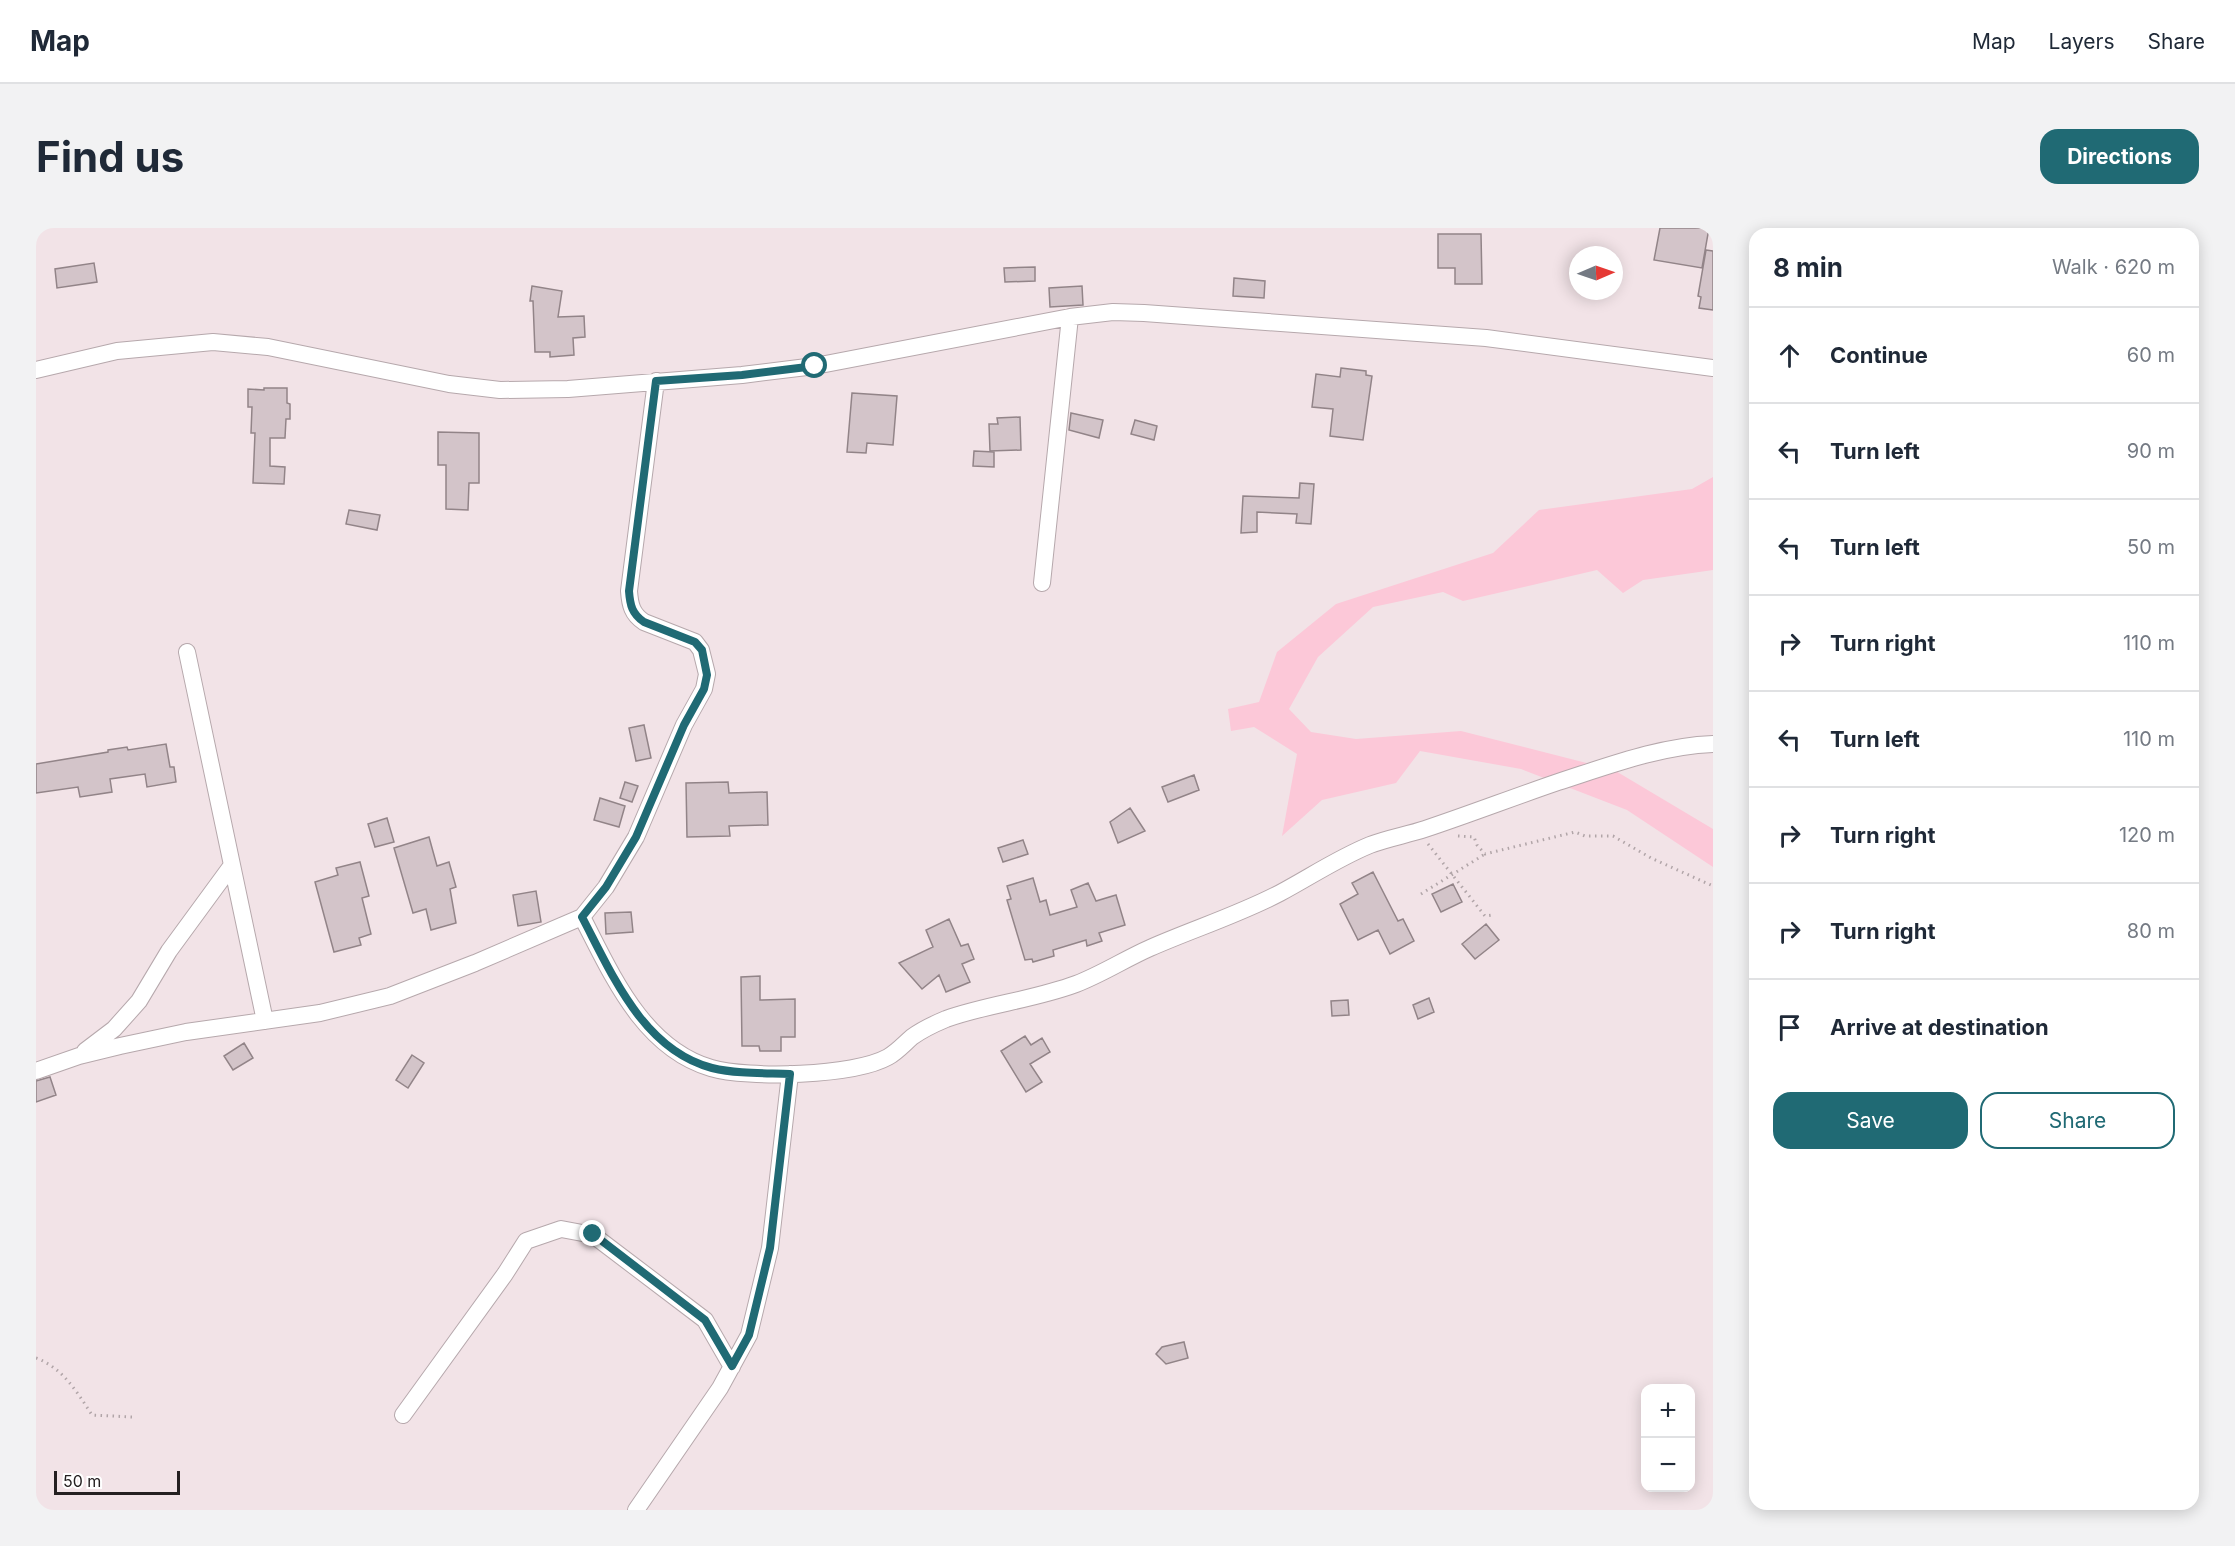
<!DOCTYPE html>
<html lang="en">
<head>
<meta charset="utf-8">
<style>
  :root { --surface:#fff; --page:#f2f2f3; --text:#1f2937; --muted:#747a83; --line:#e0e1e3; --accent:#206a74 }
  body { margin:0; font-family:Inter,sans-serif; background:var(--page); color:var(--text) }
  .controls { position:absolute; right:18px; bottom:18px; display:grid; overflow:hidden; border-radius:12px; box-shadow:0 3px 15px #0003 }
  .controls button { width:54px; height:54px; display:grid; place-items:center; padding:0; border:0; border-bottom:2px solid var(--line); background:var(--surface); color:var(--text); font:30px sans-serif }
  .compass { position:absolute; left:1533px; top:18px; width:54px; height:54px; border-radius:50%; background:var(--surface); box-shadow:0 3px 15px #0003; rotate:88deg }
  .scale { position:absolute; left:18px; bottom:15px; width:126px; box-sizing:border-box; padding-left:6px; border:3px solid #252021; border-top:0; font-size:16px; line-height:21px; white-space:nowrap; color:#252021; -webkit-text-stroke:4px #fff; paint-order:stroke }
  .stop { position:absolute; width:18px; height:18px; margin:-14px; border:4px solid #206a74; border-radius:50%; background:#fff }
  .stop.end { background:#206a74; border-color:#fff; box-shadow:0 2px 6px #0008 }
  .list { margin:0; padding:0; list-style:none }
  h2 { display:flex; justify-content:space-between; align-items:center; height:78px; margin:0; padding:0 24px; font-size:26px }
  h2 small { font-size:20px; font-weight:400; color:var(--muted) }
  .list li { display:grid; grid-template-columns:39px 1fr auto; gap:18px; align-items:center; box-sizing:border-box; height:96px; padding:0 24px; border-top:2px solid var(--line) }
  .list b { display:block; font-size:22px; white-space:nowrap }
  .list em { font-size:20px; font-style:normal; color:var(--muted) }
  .actions { display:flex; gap:12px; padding:18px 24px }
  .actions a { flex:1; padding:14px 0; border:2px solid var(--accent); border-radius:18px; text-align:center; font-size:21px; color:var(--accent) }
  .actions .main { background:var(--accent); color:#fff }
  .icon { flex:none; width:33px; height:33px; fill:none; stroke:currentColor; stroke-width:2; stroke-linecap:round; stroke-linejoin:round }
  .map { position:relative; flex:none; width:1677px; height:1282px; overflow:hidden; border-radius:18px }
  header { display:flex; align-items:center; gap:36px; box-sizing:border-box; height:84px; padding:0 30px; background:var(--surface); border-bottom:2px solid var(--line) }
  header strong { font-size:28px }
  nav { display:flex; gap:33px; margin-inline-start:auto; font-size:21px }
  .intro { display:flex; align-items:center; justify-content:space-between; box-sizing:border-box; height:144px; padding:0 36px }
  h1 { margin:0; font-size:42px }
  .button { padding:15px 27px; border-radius:18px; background:var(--accent); color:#fff; font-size:21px; font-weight:700 }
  main { display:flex; gap:36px; padding:0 36px }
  aside { flex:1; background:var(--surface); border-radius:18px; box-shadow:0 3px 15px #0003 }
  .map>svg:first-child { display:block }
  .green { fill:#fcc8d8 }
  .building { fill:#d3c4c9; stroke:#928488; stroke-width:1.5 }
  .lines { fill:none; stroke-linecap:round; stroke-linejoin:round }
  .minor-casing { stroke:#b6a8ac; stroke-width:18 }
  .path { stroke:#b1a5a8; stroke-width:3; stroke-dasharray:1.5 4.5; stroke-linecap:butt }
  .minor { stroke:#fff; stroke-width:16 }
  .route { stroke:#206a74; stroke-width:8 }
</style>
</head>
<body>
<header>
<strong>Map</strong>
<nav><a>Map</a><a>Layers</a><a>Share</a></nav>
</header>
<div class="intro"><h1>Find us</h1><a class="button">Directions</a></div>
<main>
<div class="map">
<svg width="1677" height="1282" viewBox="0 0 1677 1282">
  <rect width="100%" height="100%" fill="#f2e3e7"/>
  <path class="green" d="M 1677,249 L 1677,342 L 1607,352 L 1587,365 L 1561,342 L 1427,373 L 1407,364 L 1337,379 L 1282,429 L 1253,481 L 1275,504 L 1320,511 L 1425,503 L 1578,542 L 1677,601 L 1677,639 L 1591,582 L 1485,541 L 1384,523 L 1360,555 L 1286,572 L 1246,608 L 1261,526 L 1218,499 L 1195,503 L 1192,481 L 1223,474 L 1241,424 L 1300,376 L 1457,325 L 1503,282 L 1656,261 Z"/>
  <path class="building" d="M 1624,0 L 1673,0 L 1666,40 L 1618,32 Z
    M 1402,6 L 1445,6 L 1446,56 L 1419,56 L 1419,40 L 1402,40 Z
    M 1670,22 L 1677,23 L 1677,82 L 1663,80 L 1665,69 L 1662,68 Z
    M 58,35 L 61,54 L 21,60 L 19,41 Z
    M 999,39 L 999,53 L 969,54 L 968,40 Z
    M 1198,50 L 1229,53 L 1228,70 L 1197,68 Z
    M 496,58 L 526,63 L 522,89 L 548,88 L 549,109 L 537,110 L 538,127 L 514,129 L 514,124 L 499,124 L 497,73 L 494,73 Z
    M 1046,58 L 1047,77 L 1014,79 L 1013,60 Z
    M 1305,140 L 1330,143 L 1330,147 L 1336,148 L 1327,212 L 1294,208 L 1297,181 L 1276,179 L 1280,146 L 1304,149 Z
    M 228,160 L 251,160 L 251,175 L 254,176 L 254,191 L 250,191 L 249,210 L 234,210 L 234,238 L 249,239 L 248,256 L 217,255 L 219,205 L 215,205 L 216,179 L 212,179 L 212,161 L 228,162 Z
    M 816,165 L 861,168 L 857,217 L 831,215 L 830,225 L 811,224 Z
    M 1035,185 L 1067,192 L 1063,210 L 1033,202 Z
    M 984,189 L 985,222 L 954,223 L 953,196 L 962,196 L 961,190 Z
    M 1099,192 L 1121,198 L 1118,212 L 1095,206 Z
    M 402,204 L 443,205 L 443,255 L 433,255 L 432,282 L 410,281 L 410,237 L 402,237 Z
    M 938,223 L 958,224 L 958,239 L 937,238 Z
    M 1264,255 L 1278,256 L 1275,296 L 1260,295 L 1261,286 L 1221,284 L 1221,304 L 1205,305 L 1207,268 L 1263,270 Z
    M 313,282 L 344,287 L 341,302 L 310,296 Z
    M 608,497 L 615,530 L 600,533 L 593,500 Z
    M 130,516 L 134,539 L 138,539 L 140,554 L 111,559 L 109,546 L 74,551 L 76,564 L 44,569 L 42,559 L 0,565 L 0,536 L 72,524 L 72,522 L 91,519 L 92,522 Z
    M 1158,547 L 1163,562 L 1132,574 L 1126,559 Z
    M 589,554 L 602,558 L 596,574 L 584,570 Z
    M 692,554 L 693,565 L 731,564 L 732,597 L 693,598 L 694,608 L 651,609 L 650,555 Z
    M 564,570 L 589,578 L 583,599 L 558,592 Z
    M 1094,580 L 1109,603 L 1082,615 L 1074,594 Z
    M 351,590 L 358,614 L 339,619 L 332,596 Z
    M 393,609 L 401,638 L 413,634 L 420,659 L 414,661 L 420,695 L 395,702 L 390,681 L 377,685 L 358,620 Z
    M 987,612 L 992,626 L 967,634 L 962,620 Z
    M 324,634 L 333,668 L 326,670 L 335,706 L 323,710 L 325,717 L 298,724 L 279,654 L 302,647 L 300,640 Z
    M 1337,644 L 1362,693 L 1367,691 L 1378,713 L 1354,726 L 1342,702 L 1322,712 L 1304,676 L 1322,666 L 1316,655 Z
    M 997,650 L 1004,674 L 1010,672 L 1014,687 L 1041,679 L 1035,662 L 1052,655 L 1060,673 L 1080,667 L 1089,697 L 1063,705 L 1066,713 L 1051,718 L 1050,712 L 1017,722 L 1018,728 L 997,734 L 996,731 L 989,732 L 971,672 L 975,671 L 971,658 Z
    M 1417,656 L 1426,674 L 1405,684 L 1396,666 Z
    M 500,663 L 505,694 L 482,698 L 477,667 Z
    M 595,684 L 597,704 L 570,706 L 569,685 Z
    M 913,691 L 925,718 L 932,716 L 938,731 L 926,736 L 934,754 L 910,764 L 903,747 L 886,761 L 863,735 L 897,719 L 890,702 Z
    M 1450,696 L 1463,712 L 1439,731 L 1426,716 Z
    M 724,748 L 724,772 L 759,771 L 759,809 L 745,809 L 745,823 L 724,823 L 723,818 L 706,818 L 705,749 Z
    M 1393,770 L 1398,784 L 1382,791 L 1377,777 Z
    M 1312,772 L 1313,787 L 1296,788 L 1295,773 Z
    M 989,808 L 995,817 L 1006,810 L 1014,824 L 994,836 L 1006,854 L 990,864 L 965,823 Z
    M 208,815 L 217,830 L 197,842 L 188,828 Z
    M 376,827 L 388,835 L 372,860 L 360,852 Z
    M 14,849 L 20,867 L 0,874 L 0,853 Z
    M 1148,1114 L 1152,1130 L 1130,1136 L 1120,1126 L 1126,1119 Z"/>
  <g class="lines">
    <g class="minor-casing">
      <path id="minor" d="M 0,142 L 81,123 L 177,114 L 232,119 L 413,156 L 464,162 L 532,161 L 706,147 L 779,138 L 1034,89 L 1077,84 L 1108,85 L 1450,110 L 1677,140
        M 1006,355 L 1034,89
        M 151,424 L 229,793
        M 546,689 C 576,747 607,820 675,840 C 712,851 818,848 852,829 C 861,824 868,816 876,809 C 887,801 898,796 910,791 C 952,776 997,772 1040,756 C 1066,746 1089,731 1114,720 C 1157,701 1202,687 1244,665 C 1274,649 1302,630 1334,617 C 1352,610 1371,607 1389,601 C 1434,586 1478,569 1522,554 C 1572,538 1624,518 1677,516
        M 49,823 L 78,801 L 103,773 L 133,723 L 196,637
        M 0,843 L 43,828 L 84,818 L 150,804 L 284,785 L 354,768 L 439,735 L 546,689 L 570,659 L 600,609 L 648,497 L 668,461 L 671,446 L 665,422 L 659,414 L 608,394 C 596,386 594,377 593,363 L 620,153
        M 367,1187 L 469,1046 L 490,1013 L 525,1001 L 557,1007 L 669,1092 L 696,1139
        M 600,1282 L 684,1160 L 713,1107 L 734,1020 L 754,846"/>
    </g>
    <path class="path" d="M 1422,608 L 1438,609 L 1441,617 L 1449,626 L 1539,604 L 1549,608 L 1577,608 L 1615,630 L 1677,658
      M 1392,616 L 1449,688 L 1456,687
      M 1385,666 L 1449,626
      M 0,1130 C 27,1140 41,1164 56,1187 L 96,1189"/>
    <use href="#minor" class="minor"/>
  </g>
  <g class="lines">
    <path class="route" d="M 557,1006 L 669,1092 L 696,1138 L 713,1107 L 734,1020 L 754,846 C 728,845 701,846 676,840 C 607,822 576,746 546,689 L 570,659 L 600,609 L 648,497 L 668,461 L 671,447 L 666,422 L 659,414 L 608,394 C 596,386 594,377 593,363 L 620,153 L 706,147 L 779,138"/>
  </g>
</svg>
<div class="controls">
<button>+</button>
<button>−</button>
</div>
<svg class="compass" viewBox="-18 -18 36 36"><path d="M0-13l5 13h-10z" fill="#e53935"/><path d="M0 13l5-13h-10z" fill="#747a83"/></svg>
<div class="scale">50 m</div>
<div class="stop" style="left:779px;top:138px"></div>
<div class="stop end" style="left:557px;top:1006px"></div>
</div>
<aside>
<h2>8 min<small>Walk · 620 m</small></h2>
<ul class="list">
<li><svg class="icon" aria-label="ahead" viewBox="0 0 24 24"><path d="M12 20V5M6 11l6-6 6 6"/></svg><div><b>Continue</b></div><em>60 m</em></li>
<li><svg class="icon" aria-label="left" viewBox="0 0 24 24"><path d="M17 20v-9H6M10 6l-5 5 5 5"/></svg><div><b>Turn left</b></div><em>90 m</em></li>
<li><svg class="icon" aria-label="left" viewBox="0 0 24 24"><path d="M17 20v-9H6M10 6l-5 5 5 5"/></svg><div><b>Turn left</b></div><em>50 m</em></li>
<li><svg class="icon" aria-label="right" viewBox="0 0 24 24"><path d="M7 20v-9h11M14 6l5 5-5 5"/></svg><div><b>Turn right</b></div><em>110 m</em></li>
<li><svg class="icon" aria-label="left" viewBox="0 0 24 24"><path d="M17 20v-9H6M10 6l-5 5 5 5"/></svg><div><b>Turn left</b></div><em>110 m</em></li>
<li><svg class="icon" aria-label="right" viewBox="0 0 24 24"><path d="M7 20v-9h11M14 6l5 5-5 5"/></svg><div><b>Turn right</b></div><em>120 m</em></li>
<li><svg class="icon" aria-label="right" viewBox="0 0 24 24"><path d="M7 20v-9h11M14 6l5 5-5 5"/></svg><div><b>Turn right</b></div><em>80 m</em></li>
<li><svg class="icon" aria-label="arrive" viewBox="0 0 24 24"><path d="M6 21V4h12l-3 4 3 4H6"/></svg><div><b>Arrive at destination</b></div></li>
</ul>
<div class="actions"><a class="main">Save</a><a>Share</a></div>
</aside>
</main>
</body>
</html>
